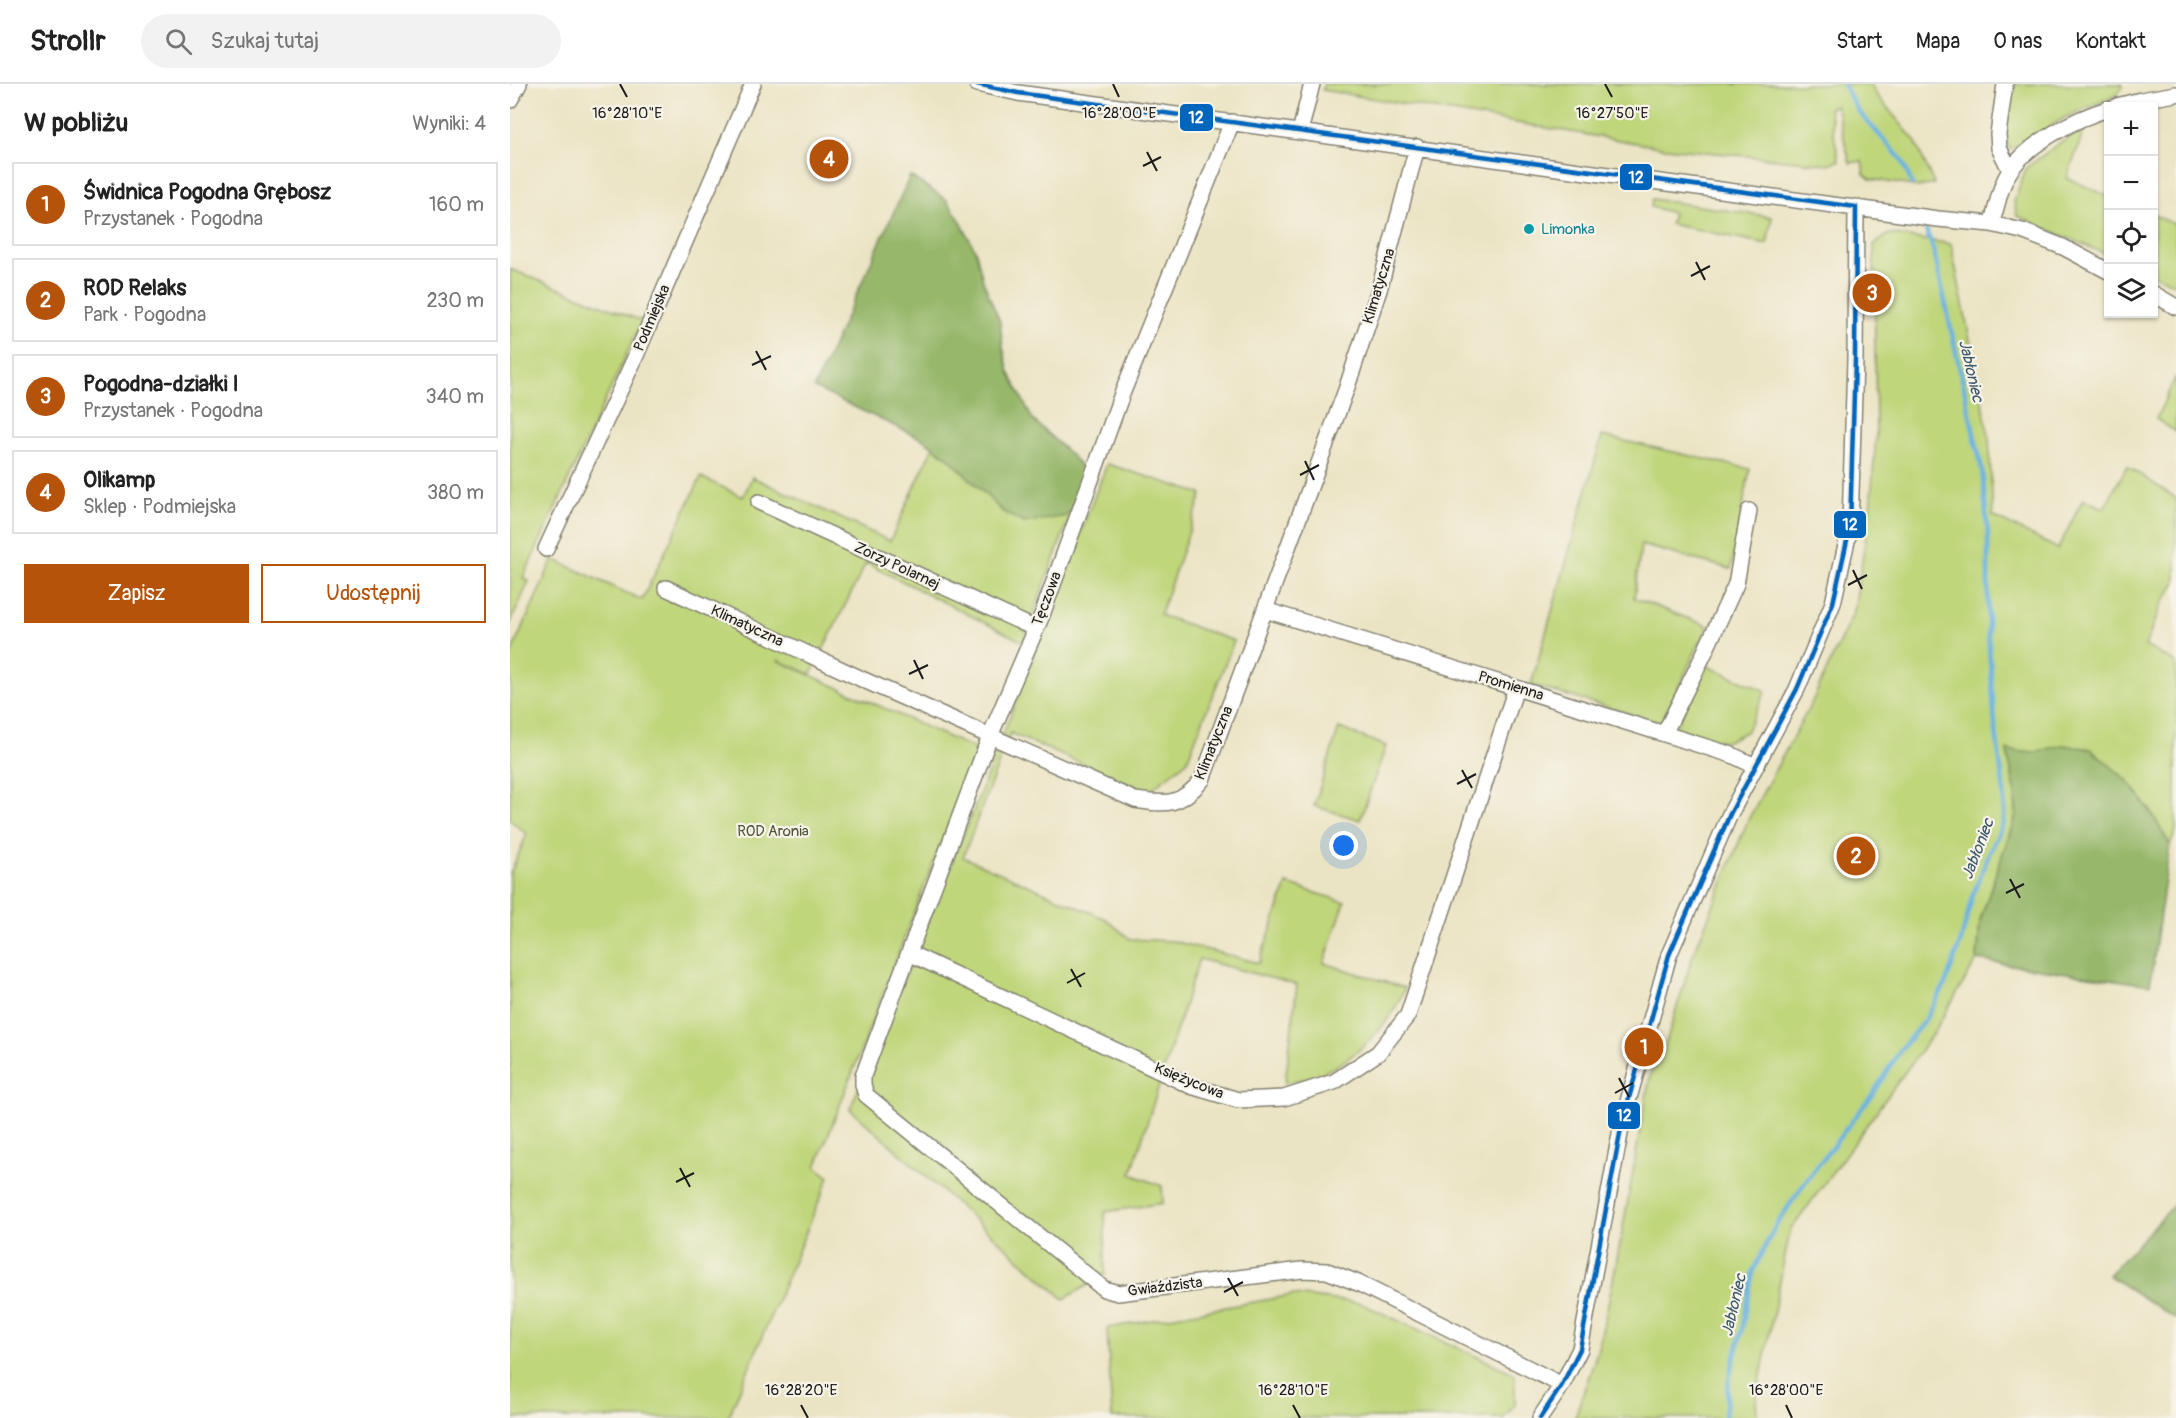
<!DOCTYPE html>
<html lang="pl">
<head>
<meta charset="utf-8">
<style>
  :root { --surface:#fff; --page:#f2f2f2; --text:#222; --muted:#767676; --line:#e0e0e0; --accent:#b45309 }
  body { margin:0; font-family:Pangolin,sans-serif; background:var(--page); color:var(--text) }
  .controls { position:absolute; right:18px; top:18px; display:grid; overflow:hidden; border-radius:0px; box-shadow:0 2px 4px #0004 }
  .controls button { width:54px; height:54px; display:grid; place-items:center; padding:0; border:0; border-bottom:2px solid var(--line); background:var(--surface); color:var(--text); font:30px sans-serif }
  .you { position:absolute; left:834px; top:762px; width:21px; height:21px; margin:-15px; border:4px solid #fff; border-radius:50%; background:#1a73e8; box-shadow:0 0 0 9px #1a73e833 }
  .badge { display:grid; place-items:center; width:39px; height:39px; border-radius:50%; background:var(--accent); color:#fff; font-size:20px; font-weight:700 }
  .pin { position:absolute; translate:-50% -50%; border:3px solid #fff; box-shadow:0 2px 6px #0006 }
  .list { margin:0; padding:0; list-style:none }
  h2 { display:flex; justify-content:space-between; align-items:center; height:78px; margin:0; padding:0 24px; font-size:26px }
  h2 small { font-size:20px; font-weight:400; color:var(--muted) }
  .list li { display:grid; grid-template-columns:39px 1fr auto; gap:18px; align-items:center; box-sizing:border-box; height:84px; margin:0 12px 12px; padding:0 12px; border:2px solid var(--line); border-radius:0px }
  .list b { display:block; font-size:22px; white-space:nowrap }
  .list p { margin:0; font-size:20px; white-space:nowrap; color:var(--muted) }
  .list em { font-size:20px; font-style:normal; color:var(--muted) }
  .actions { display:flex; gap:12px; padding:18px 24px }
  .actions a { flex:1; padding:14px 0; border:2px solid var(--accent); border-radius:0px; text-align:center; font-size:21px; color:var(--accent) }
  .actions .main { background:var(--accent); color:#fff }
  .icon { flex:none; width:33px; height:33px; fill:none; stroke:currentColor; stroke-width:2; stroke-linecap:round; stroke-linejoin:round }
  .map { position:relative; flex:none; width:1666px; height:1334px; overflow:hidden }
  header { display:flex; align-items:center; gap:36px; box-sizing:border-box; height:84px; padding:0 30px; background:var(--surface); border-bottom:2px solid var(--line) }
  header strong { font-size:28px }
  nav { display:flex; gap:33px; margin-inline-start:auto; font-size:21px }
  .search { width:420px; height:54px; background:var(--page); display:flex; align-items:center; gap:15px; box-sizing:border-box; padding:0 21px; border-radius:33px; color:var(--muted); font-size:22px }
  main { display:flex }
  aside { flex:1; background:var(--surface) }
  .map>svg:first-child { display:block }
  .green { fill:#bfd67a; stroke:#6e794b; stroke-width:1.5 }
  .forest { fill:#97b76a; stroke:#5a6a43; stroke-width:1.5 }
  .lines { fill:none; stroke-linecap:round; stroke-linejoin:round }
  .stream { stroke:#69b2e1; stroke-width:4.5 }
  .minor-casing { stroke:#848070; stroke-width:18 }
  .minor { stroke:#fff; stroke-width:15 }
  .bus-1-casing { stroke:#f7f3e8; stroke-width:9 }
  .bus-1 { stroke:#0065bd; stroke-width:4.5 }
  .ticks { fill:none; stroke:#1c1c1c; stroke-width:2 }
  .culture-dot { fill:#0f9aa8; stroke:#f7f3e8; stroke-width:2 }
  .labels { text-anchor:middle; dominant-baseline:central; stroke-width:4.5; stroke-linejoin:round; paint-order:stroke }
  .culture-label { font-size:15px; fill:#0d838f; stroke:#f7f3e8; text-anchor:start }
  .street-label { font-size:15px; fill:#1c1c1c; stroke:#f7f3e8 }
  .park-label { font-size:15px; fill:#4d5438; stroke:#f7f3e8 }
  .water-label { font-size:16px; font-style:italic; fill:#3b586b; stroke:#f7f3e8 }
  .ticks-label { font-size:15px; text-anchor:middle; fill:#1c1c1c; stroke:#f7f3e8; stroke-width:4.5; stroke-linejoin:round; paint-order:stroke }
  .line-badge { stroke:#f7f3e8; stroke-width:2 }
  .badge-label { font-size:16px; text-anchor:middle; font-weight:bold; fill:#fff }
</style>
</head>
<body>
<header>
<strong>Strollr</strong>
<div class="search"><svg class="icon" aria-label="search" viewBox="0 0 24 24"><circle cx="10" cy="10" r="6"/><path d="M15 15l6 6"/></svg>Szukaj tutaj</div>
<nav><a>Start</a><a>Mapa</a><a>O nas</a><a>Kontakt</a></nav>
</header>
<main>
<aside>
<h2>W pobliżu<small>Wyniki: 4</small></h2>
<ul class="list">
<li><span class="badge">1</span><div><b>Świdnica Pogodna Grębosz</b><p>Przystanek · Pogodna</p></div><em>160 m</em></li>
<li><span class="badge">2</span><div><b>ROD Relaks</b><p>Park · Pogodna</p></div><em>230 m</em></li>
<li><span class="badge">3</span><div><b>Pogodna-działki I</b><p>Przystanek · Pogodna</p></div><em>340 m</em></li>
<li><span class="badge">4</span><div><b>Olikamp</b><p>Sklep · Podmiejska</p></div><em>380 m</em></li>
</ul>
<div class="actions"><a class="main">Zapisz</a><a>Udostępnij</a></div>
</aside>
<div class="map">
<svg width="1666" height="1334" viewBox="0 0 1666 1334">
  <rect width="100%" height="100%" fill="#f7f3e8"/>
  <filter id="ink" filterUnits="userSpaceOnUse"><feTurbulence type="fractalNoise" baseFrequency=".0167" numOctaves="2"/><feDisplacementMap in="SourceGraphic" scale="12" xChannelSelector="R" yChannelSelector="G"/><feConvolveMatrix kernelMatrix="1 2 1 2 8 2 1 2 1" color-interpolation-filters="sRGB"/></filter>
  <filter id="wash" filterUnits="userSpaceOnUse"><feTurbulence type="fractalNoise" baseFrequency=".008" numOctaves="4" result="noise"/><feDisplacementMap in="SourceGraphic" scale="24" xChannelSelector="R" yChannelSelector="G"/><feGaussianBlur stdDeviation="1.35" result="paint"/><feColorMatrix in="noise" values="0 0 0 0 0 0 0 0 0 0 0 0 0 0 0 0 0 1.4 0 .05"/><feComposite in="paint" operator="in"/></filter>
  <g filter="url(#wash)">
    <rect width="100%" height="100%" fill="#ebe4c4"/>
    <path class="green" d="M 814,0 L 1361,0 L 1366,10 L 1405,57 L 1424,100 L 1409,103 L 1360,95 L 1354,90 L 1352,77 L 1340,79 L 1326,22 L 1319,24 L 1329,77 L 1317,80 L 1156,64 L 812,6 Z
      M 1501,0 L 1612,0 L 1613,1 L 1607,11 L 1556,33 L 1500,66 L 1495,53 Z
      M 1575,44 L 1557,94 L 1598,112 L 1598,171 L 1507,132 L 1504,117 L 1516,84 L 1548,60 Z
      M 1142,115 L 1262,133 L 1257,160 L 1160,140 L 1163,129 L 1141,123 Z
      M 1644,131 L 1666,141 L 1666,200 L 1644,191 Z
      M 1379,150 L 1441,160 L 1479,352 L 1483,432 L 1548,465 L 1573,415 L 1594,424 L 1617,382 L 1666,414 L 1666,498 L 1651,522 L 1635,562 L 1666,579 L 1666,747 L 1660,761 L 1641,728 L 1619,698 L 1553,661 L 1523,669 L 1497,667 L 1505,706 L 1506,731 L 1470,836 L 1467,876 L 1424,948 L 1280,1147 L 1246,1316 L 1247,1334 L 1065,1334 C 1072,1309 1083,1285 1089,1260 C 1111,1170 1123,1078 1141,988 L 1150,978 L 1183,871 L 1238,736 L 1301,620 L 1344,527 L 1360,427 L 1366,352 L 1364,161 Z
      M 0,185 L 132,237 L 13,494 L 19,497 L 0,540 Z
      M 1666,292 L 1666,348 L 1646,335 Z
      M 1092,352 L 1240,385 L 1221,485 L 1131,461 L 1124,514 L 1198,542 L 1151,639 L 1021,601 Z
      M 423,363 L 440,375 L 493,428 L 563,424 L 513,558 L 356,479 L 301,590 L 267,576 L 467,666 L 306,1083 L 319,1093 L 218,1334 L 0,1334 L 0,790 L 17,750 L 0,736 L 0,572 L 43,475 L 132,516 L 191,393 L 233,413 L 242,393 L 380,457 Z
      M 597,380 L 692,410 L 650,531 L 724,557 L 677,677 L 638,708 L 500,649 L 453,773 L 596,835 L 620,855 L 663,857 L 749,879 L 777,800 L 835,818 L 814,879 L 895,904 C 879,943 846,976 807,991 C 797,995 785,997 775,999 L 787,901 L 689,875 L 621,1090 L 652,1102 L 653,1119 L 595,1128 L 595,1191 L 554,1215 L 340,1025 L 463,728 Z
      M 1197,582 L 1256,607 L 1236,648 L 1215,658 L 1165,644 Z
      M 829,644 L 876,662 L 850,736 L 804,722 Z
      M 783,1211 L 850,1219 L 1005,1290 L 1005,1320 L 994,1334 L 602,1334 L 597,1244 Z"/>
    <path class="forest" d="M 400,92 L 437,116 L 450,136 L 466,168 L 473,197 L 490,238 L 493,264 L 499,288 L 523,336 L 561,371 L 574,386 L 574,397 L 563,424 L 556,432 L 514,439 L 493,428 L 440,375 L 414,356 L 304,304 Z
      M 1553,661 L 1581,665 L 1619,698 L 1641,728 L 1660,761 L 1640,901 L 1467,876 L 1470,836 L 1506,731 L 1505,706 L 1497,666 L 1523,669 Z
      M 1666,1119 L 1666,1235 L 1598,1191 Z"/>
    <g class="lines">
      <path class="stream" d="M 1333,0 L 1348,27 L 1392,76 L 1402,100
        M 1662,1199 L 1666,1201
        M 1215,1334 L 1219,1295 L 1233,1241 L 1243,1187 L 1266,1141 L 1296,1097 L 1363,1010 L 1391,965 L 1415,936 L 1435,901 L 1451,857 L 1462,813 L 1479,770 L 1494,738 L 1494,708 L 1485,641 L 1478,551 L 1478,451 L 1472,386 L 1424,168 L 1416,145"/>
    </g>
  </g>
  <g filter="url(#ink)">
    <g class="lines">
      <g class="minor-casing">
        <path id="minor" d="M 467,0 L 508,9 L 1120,94 L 1428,135 L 1481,140 L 1512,147 L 1553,163 L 1598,187
          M 1495,0 L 1488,50 L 1489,64 L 1500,86
          M 0,16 L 9,0
          M 1607,22 L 1631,16 L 1666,10
          M 722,38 L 612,310 L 532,531 L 480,652 L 353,992 L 353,1001 L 356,1011 L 594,1205 L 608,1209 L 792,1186 L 817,1187 L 848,1199 L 1052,1301
          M 790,48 L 802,0
          M 1481,140 C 1488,122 1489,102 1500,87 C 1518,59 1567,34 1598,25
          M 1644,210 L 1666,223
          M 249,418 L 526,545
          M 36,465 L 124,276 L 243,0
          M 156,504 L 356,597 L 625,716 C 657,721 670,722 692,696 L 836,306 L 869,206 L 907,63
          M 755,526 L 1222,671 L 1245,682
          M 1154,650 L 1192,574 L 1226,500 L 1239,427
          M 399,869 L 681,1002 L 728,1016 L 774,1014 L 824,998 L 868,969 L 898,931 L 1006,604
          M 1030,1334 L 1052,1301 L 1070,1265 L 1112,1039 L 1159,871 L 1220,730 L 1287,605 L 1323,519 L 1340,443 L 1345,275 L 1346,123"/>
      </g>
      <use href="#minor" class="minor"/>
      <g class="bus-1-casing">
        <path id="bus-1" d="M 467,0 L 508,9 L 1346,123
          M 1030,1334 L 1052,1301 L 1070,1265 L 1112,1039 L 1159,871 L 1220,730 L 1287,605 L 1323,519 L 1340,443 L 1345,275 L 1346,123"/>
      </g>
      <use href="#bus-1" class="bus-1"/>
    </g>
  </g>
  <path class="ticks" d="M 110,0 L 117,13M 603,0 L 609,13M 1095,0 L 1102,13M 637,68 L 647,87M 633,82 L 651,73M 1186,178 L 1195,196M 1181,192 L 1200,182M 246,267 L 256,286M 242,281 L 261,272M 795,377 L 804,396M 790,391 L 809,381M 1343,486 L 1352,505M 1338,501 L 1357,491M 404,576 L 413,595M 399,590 L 418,581M 952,686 L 962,704M 947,700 L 966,690M 1500,795 L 1510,814M 1496,809 L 1514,800M 561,885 L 571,903M 557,899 L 575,889M 1109,994 L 1119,1013M 1105,1009 L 1123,999M 170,1084 L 180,1103M 166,1098 L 184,1089M 718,1194 L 728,1212M 714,1208 L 733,1198M 291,1321 L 298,1334M 783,1321 L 790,1334M 1276,1321 L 1282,1334"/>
  <circle class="culture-dot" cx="1019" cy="145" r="6"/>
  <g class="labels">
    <g class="culture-label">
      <text x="1031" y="145">Limonka</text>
    </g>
    <g class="street-label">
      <text transform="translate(869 202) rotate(-73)">Klimatyczna</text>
      <text transform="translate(142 234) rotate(-67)">Podmiejska</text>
      <text transform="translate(387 482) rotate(25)">Zorzy Polarnej</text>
      <text transform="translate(537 515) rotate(-69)">Tęczowa</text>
      <text transform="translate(237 542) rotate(25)">Klimatyczna</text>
      <text transform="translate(1001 602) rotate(17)">Promienna</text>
      <text transform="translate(704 659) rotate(-68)">Klimatyczna</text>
      <text transform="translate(679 997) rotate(22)">Księżycowa</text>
      <text transform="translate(655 1203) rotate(-7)">Gwiaździsta</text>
    </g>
    <g class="park-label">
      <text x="263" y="747">ROD Aronia</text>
    </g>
    <g class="water-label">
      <text transform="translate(1461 287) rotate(77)">Jabłoniec</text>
      <text transform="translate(1468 765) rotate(-69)">Jabłoniec</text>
      <text transform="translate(1224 1221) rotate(-77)">Jabłoniec</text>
    </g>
  </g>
  <g class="ticks-label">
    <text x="117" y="34">16°28'10"E</text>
    <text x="609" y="34">16°28'00"E</text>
    <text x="1102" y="34">16°27'50"E</text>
    <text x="291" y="1311">16°28'20"E</text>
    <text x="783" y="1311">16°28'10"E</text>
    <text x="1276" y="1311">16°28'00"E</text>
  </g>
  <g class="line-badge">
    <rect x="669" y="19" width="35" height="29" rx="6" fill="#0065bd"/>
    <rect x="1109" y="79" width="34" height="28" rx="6" fill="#0065bd"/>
    <rect x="1323" y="426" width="34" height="29" rx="6" fill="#0065bd"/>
    <rect x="1097" y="1017" width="34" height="29" rx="6" fill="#0065bd"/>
  </g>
  <g class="badge-label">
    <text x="686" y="39">12</text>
    <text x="1126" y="99">12</text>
    <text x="1340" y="446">12</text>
    <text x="1114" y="1037">12</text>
  </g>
</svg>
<div class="controls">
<button>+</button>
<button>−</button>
<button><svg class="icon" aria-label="locate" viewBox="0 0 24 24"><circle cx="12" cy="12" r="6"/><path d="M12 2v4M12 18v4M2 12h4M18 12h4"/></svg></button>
<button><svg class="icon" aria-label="layers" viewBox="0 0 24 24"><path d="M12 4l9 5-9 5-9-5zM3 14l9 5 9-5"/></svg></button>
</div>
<div class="you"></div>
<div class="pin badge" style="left:1134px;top:963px">1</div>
<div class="pin badge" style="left:1346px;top:772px">2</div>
<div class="pin badge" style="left:1362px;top:209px">3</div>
<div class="pin badge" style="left:319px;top:75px">4</div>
</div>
</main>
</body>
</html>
